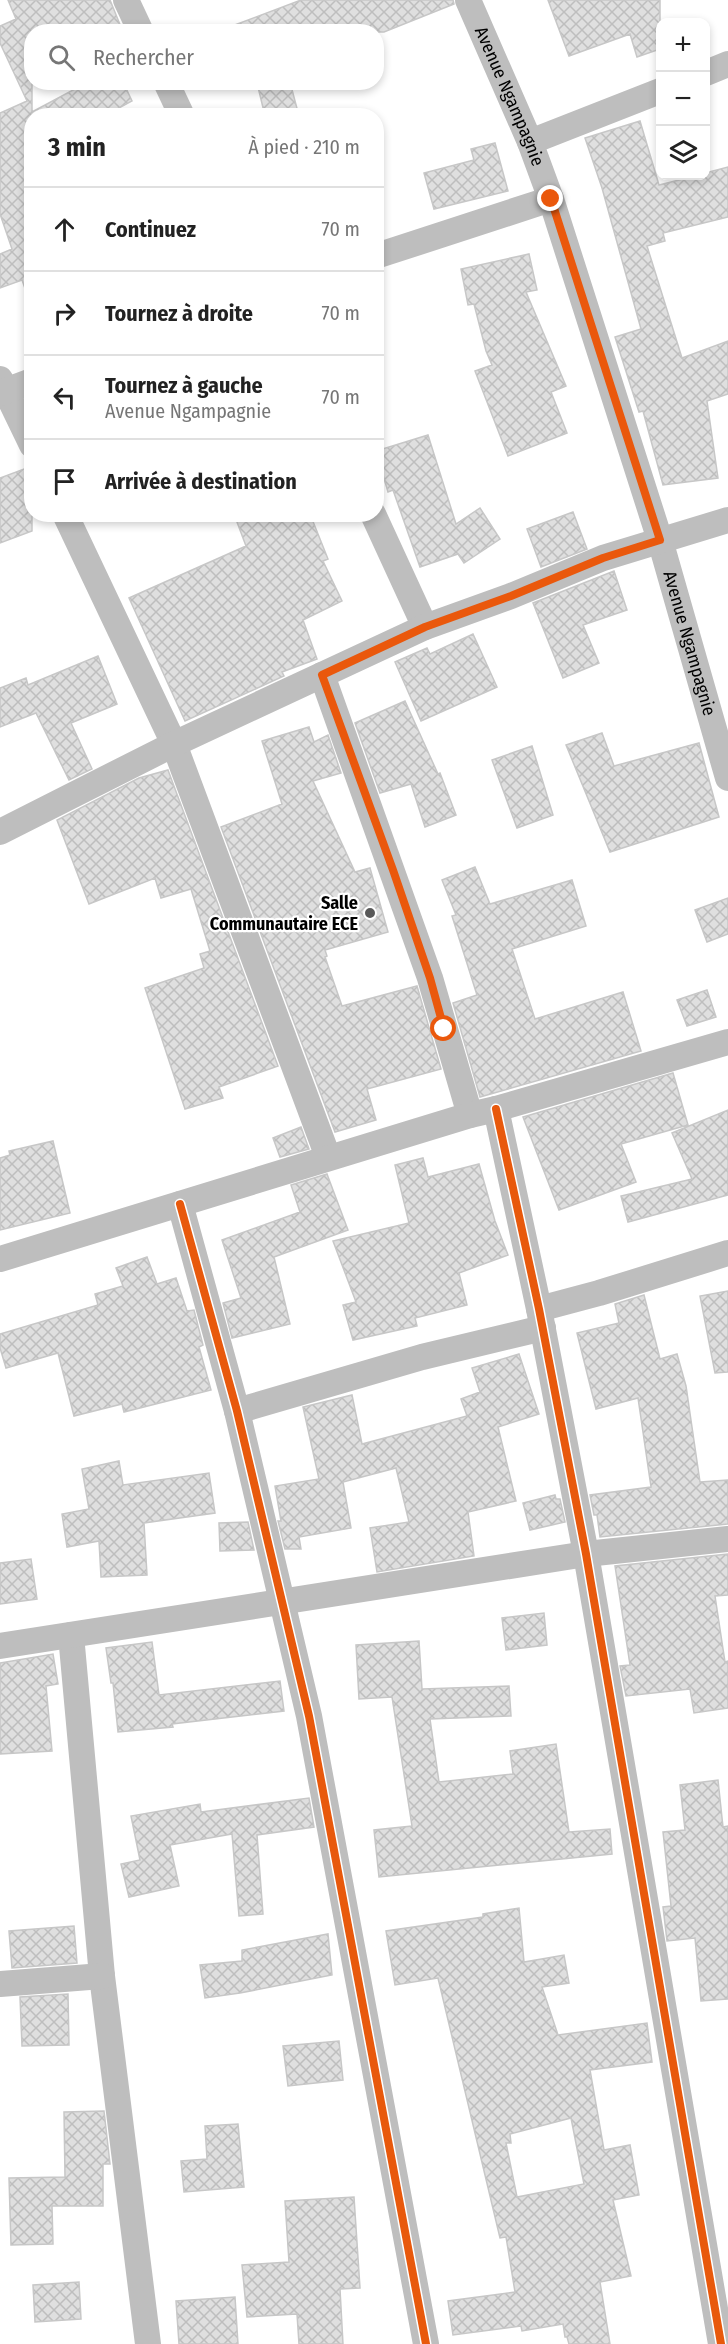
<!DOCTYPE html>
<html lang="fr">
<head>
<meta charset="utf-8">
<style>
  :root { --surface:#fff; --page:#f2f2f2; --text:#222; --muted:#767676; --line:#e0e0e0 }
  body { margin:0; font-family:"Fira Sans Condensed",sans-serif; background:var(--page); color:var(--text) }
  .controls { position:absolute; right:18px; top:18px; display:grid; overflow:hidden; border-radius:12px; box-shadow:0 3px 9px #0003 }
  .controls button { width:54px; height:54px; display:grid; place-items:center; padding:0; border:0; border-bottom:2px solid var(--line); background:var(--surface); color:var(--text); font:30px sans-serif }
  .stop { position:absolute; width:18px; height:18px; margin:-14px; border:4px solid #ea580c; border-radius:50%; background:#fff }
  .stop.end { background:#ea580c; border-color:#fff; box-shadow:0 2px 6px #0008 }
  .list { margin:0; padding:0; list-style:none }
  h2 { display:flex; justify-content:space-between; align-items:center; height:78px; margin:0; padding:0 24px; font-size:26px }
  h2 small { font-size:20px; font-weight:400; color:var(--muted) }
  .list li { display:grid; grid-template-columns:39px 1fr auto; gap:18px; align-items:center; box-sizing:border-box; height:84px; padding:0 24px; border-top:2px solid var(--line) }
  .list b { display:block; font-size:22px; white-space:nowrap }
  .list p { margin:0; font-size:20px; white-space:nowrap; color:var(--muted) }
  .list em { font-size:20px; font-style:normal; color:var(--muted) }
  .icon { flex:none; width:33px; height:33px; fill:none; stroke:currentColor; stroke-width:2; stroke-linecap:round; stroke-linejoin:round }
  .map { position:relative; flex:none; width:728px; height:2344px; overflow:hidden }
  .search { position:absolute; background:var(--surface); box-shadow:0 3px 9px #0003; left:24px; top:24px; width:360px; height:66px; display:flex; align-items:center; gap:15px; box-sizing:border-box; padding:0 21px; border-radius:24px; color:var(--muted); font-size:22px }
  .panel { position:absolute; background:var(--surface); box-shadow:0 3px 9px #0003; left:24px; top:108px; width:360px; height:414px; border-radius:24px }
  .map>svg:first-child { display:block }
  .building { fill:url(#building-cross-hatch); stroke:#c7c7c7; stroke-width:1.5; fill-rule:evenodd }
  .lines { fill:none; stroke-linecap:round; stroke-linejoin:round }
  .minor { stroke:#bebebe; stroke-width:26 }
  .cycleway-casing { stroke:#fff; stroke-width:11 }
  .cycleway { stroke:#e8590c; stroke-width:8 }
  .route { stroke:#ea580c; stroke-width:8 }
  .poi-dot { fill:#595959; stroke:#fff; stroke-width:2 }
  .labels { text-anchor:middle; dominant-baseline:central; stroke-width:4.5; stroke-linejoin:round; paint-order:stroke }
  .street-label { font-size:18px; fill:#000; stroke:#fff }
  .poi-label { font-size:18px; font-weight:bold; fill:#000; stroke:#fff; text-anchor:end }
</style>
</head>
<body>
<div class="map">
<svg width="728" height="2344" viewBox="0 0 728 2344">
  <defs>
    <pattern id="building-cross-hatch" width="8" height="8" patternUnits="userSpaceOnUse" patternTransform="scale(1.5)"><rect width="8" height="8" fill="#dfdfdf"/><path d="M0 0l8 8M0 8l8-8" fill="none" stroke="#bebebe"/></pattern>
  </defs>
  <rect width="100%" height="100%" fill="#fff"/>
  <path class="building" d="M 8,0 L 110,0 L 123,32 L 32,32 L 32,112 L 88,82 L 123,82 L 132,101 L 104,116 L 32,116 L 32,293 L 27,294 L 22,280 L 0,288 L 0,254 L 12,249 L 0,214 L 0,113 L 27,101 L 0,43 L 0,26 L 16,19 Z
    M 301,0 L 453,0 L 454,4 L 384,32 L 225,32 L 224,29 Z
    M 548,0 L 660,0 L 660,49 L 637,57 L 630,34 L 569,56 Z
    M 277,82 L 290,82 L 299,116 L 265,116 L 258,87 Z
    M 640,121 L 659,185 L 695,176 L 705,176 L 705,173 L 728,167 L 728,217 L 663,233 L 665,241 L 647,246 L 682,358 L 728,341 L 728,394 L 707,401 L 718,478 L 663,485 L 643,411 L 639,412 L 615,337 L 641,329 L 602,188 L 585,138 Z
    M 495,143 L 508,191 L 434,209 L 424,173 L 474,160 L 471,149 Z
    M 529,254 L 537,290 L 526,292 L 566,386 L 551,392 L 567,433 L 508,456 L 475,371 L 492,365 L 486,351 L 474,304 L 468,305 L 461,269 Z
    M 428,435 L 456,524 L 480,508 L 500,539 L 464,563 L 458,554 L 420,567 L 393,490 L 388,492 L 376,451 Z
    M 32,466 L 32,531 L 0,543 L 0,478 Z
    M 573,512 L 587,549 L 541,567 L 527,529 Z
    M 234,514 L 310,514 L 328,559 L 323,561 L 342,601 L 303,620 L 317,659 L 282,672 L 284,676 L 185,721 L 129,598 L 246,546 Z
    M 614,571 L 627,610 L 583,625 L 599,663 L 563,678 L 533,603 Z
    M 473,634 L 497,687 L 421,721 L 395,662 L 427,648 L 430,654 Z
    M 98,656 L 117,704 L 71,723 L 92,769 L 69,780 L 36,713 L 0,727 L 0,688 L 26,678 L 28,685 Z
    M 405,701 L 438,774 L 440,773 L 456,815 L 425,827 L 411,784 L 380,793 L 355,723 Z
    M 309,727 L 314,742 L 328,735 L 341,773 L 313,781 L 355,872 L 370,868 L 388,932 L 325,950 L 327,956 L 325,957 L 342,1006 L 417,986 L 441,1069 L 367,1089 L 376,1120 L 335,1132 L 221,827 L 282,804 L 262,741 Z
    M 602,733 L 614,766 L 699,743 L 719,817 L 610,852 L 566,745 Z
    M 532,746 L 553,815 L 517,828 L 492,760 Z
    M 168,770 L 278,1066 L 219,1087 L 223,1098 L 185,1109 L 145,988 L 204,968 L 200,954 L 210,951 L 191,889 L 161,898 L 155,878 L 89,904 L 57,820 L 139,778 Z
    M 475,867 L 490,904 L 572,880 L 586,926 L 512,949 L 535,1019 L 623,992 L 641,1051 L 480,1097 L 453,1003 L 477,995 L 452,916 L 456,915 L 442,880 Z
    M 728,898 L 728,934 L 707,942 L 695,910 Z
    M 707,990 L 716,1017 L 687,1026 L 677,1000 Z
    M 673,1073 L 688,1125 L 621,1144 L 636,1182 L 559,1210 L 523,1117 Z
    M 728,1110 L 728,1195 L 628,1222 L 621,1196 L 692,1179 L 672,1133 Z
    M 301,1127 L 309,1149 L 280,1157 L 273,1138 Z
    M 53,1141 L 70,1213 L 0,1230 L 0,1158 L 10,1155 L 9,1151 Z
    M 423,1158 L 428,1177 L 479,1164 L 495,1221 L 508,1255 L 459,1273 L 467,1305 L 415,1318 L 417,1326 L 353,1340 L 343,1305 L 356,1302 L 333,1241 L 409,1223 L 395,1165 Z
    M 327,1174 L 348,1230 L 274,1257 L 290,1324 L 232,1338 L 223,1303 L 241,1298 L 222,1240 L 300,1212 L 291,1185 Z
    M 147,1257 L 157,1284 L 176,1278 L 187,1311 L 194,1310 L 203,1345 L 199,1347 L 211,1390 L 124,1412 L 122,1404 L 74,1416 L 58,1353 L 6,1368 L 0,1348 L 0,1334 L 98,1305 L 95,1294 L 123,1286 L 116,1268 Z
    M 728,1291 L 728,1372 L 715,1373 L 700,1296 Z
    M 644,1295 L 660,1359 L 677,1354 L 686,1386 L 700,1482 L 728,1480 L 728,1524 L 600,1537 L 597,1515 L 594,1515 L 590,1495 L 651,1487 L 638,1398 L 596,1409 L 577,1333 L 619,1323 L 615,1304 Z
    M 519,1354 L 539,1414 L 498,1427 L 516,1501 L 468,1512 L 474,1556 L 377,1572 L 370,1528 L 409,1522 L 396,1468 L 343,1482 L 351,1528 L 299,1537 L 301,1549 L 285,1549 L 278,1521 L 281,1521 L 275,1486 L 319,1479 L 303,1407 L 352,1395 L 362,1444 L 467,1416 L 461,1399 L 480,1392 L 472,1368 Z
    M 119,1461 L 123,1485 L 209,1473 L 215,1513 L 144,1523 L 147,1575 L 101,1577 L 99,1541 L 67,1547 L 62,1514 L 89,1509 L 82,1469 Z
    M 555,1495 L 556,1499 L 560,1499 L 565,1522 L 530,1530 L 523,1503 Z
    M 248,1522 L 254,1550 L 220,1551 L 219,1523 Z
    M 728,1554 L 728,1595 L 715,1596 L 725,1662 L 728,1661 L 728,1708 L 694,1713 L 690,1689 L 626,1696 L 620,1666 L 630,1665 L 615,1566 Z
    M 31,1559 L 37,1599 L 0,1604 L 0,1563 Z
    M 544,1613 L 547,1645 L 506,1650 L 502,1618 Z
    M 419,1641 L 422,1689 L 509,1686 L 511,1716 L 430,1719 L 439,1782 L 513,1774 L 510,1751 L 556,1744 L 569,1832 L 610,1829 L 612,1854 L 379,1877 L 374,1830 L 412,1826 L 392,1697 L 359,1699 L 356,1645 Z
    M 152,1642 L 159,1695 L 280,1681 L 284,1711 L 172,1724 L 173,1727 L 118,1732 L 113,1683 L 111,1683 L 106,1648 Z
    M 53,1654 L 58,1684 L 46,1686 L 52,1751 L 0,1754 L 0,1663 Z
    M 718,1780 L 723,1827 L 728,1826 L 728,1999 L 701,2001 L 695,1938 L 667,1941 L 663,1907 L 671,1906 L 663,1832 L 685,1830 L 680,1785 Z
    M 309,1798 L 314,1827 L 257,1835 L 263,1914 L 239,1916 L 232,1834 L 170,1845 L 179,1886 L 129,1897 L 121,1864 L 140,1860 L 131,1816 L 200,1804 L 201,1812 Z
    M 519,1908 L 524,1962 L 564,1955 L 569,1983 L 542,1987 L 558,2035 L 647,2023 L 652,2062 L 590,2070 L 604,2150 L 630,2145 L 639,2195 L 613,2200 L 631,2276 L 600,2282 L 610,2344 L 569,2344 L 567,2337 L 565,2337 L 563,2324 L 522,2331 L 521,2326 L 453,2335 L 448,2301 L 515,2292 L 506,2237 L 500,2238 L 438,1978 L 395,1985 L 386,1931 L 483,1917 L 483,1914 ZM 571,2118 L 584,2184 L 517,2197 L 506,2143 L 511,2143 L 510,2134 Z
    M 74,1926 L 77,1963 L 12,1968 L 9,1931 Z
    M 328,1934 L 332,1975 L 240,1993 L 205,1998 L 200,1965 L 242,1961 L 242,1950 Z
    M 68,1994 L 69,2045 L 22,2046 L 20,1997 Z
    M 339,2041 L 343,2080 L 288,2086 L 283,2046 Z
    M 104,2111 L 110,2164 L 103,2164 L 103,2206 L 52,2206 L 53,2244 L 11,2245 L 9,2178 L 65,2177 L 64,2112 Z
    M 238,2124 L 244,2187 L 184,2192 L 181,2161 L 207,2159 L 205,2126 Z
    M 354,2197 L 360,2288 L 340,2289 L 343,2344 L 299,2344 L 297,2314 L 247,2317 L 242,2265 L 289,2262 L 285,2201 Z
    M 79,2282 L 81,2319 L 35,2322 L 33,2285 Z
    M 235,2297 L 238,2344 L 179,2344 L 176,2301 Z"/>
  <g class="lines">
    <g class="minor">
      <path d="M 126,0 L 141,32"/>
      <path id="s1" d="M 468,0 L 530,142 L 551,199 L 660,540 L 728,778"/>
      <path d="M 706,73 L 728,64"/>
      <path d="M 166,82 L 182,116"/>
      <path d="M 530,142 L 660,91"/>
      <path d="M 376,256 L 551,199"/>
      <path d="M 0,379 L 32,445"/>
      <path d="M 0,393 L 32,381"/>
      <path d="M 65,514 L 174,744 L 328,1157"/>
      <path d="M 373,514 L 425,627"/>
      <path d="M 322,675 L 430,978 L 470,1115"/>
      <path d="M 0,832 L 174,744 L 425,627 L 511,596 L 603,558 L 728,520"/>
      <path d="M 496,1109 L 539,1309 L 586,1554 L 721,2344"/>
      <path d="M 180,1204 L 237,1411 L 309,1716 L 426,2344"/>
      <path d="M 0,1259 L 470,1115 L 496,1109 L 728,1042"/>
      <path d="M 539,1309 L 599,1293 L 728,1253"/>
      <path d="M 237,1411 L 422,1357 L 543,1328"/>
      <path d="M 71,1635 L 102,1976 L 148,2344"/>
      <path d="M 0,1646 L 586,1554 L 728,1539"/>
      <path d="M 0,1984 L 102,1976"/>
    </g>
    <g class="cycleway-casing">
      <path id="cycleway" d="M 496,1109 L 539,1309 L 586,1554 L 721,2344
        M 180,1204 L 237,1411 L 309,1716 L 426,2344"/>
    </g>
    <use href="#cycleway" class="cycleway"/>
  </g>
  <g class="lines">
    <path class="route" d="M 444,1029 L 430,978 L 393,870 L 322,675 L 425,627 L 511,596 L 603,558 L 660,540 L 551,199"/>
  </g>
  <circle class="poi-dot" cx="370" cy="913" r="6"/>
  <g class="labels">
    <g class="street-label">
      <text stroke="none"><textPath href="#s1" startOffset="105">Avenue Ngampagnie</textPath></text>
      <text stroke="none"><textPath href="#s1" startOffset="681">Avenue Ngampagnie</textPath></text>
    </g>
    <g class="poi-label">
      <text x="358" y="903">Salle<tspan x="358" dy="21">Communautaire ECE</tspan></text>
    </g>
  </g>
</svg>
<div class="controls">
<button>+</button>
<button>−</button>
<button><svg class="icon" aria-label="layers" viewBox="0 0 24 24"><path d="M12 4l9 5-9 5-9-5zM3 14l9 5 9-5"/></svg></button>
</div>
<div class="stop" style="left:444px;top:1029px"></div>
<div class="stop end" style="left:551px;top:199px"></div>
<div class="search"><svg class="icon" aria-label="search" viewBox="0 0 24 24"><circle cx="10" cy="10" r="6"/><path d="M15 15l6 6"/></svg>Rechercher</div>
<section class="panel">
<h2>3 min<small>À pied · 210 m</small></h2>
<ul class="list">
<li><svg class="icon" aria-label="ahead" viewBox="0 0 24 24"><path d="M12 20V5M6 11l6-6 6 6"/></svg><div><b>Continuez</b></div><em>70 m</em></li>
<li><svg class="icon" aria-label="right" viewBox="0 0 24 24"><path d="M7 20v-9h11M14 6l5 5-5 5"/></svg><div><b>Tournez à droite</b></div><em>70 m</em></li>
<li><svg class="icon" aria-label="left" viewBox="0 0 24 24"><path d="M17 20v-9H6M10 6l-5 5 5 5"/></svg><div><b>Tournez à gauche</b><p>Avenue Ngampagnie</p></div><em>70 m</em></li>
<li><svg class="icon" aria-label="arrive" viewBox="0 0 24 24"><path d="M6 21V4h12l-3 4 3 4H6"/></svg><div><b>Arrivée à destination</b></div></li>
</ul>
</section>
</div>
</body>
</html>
